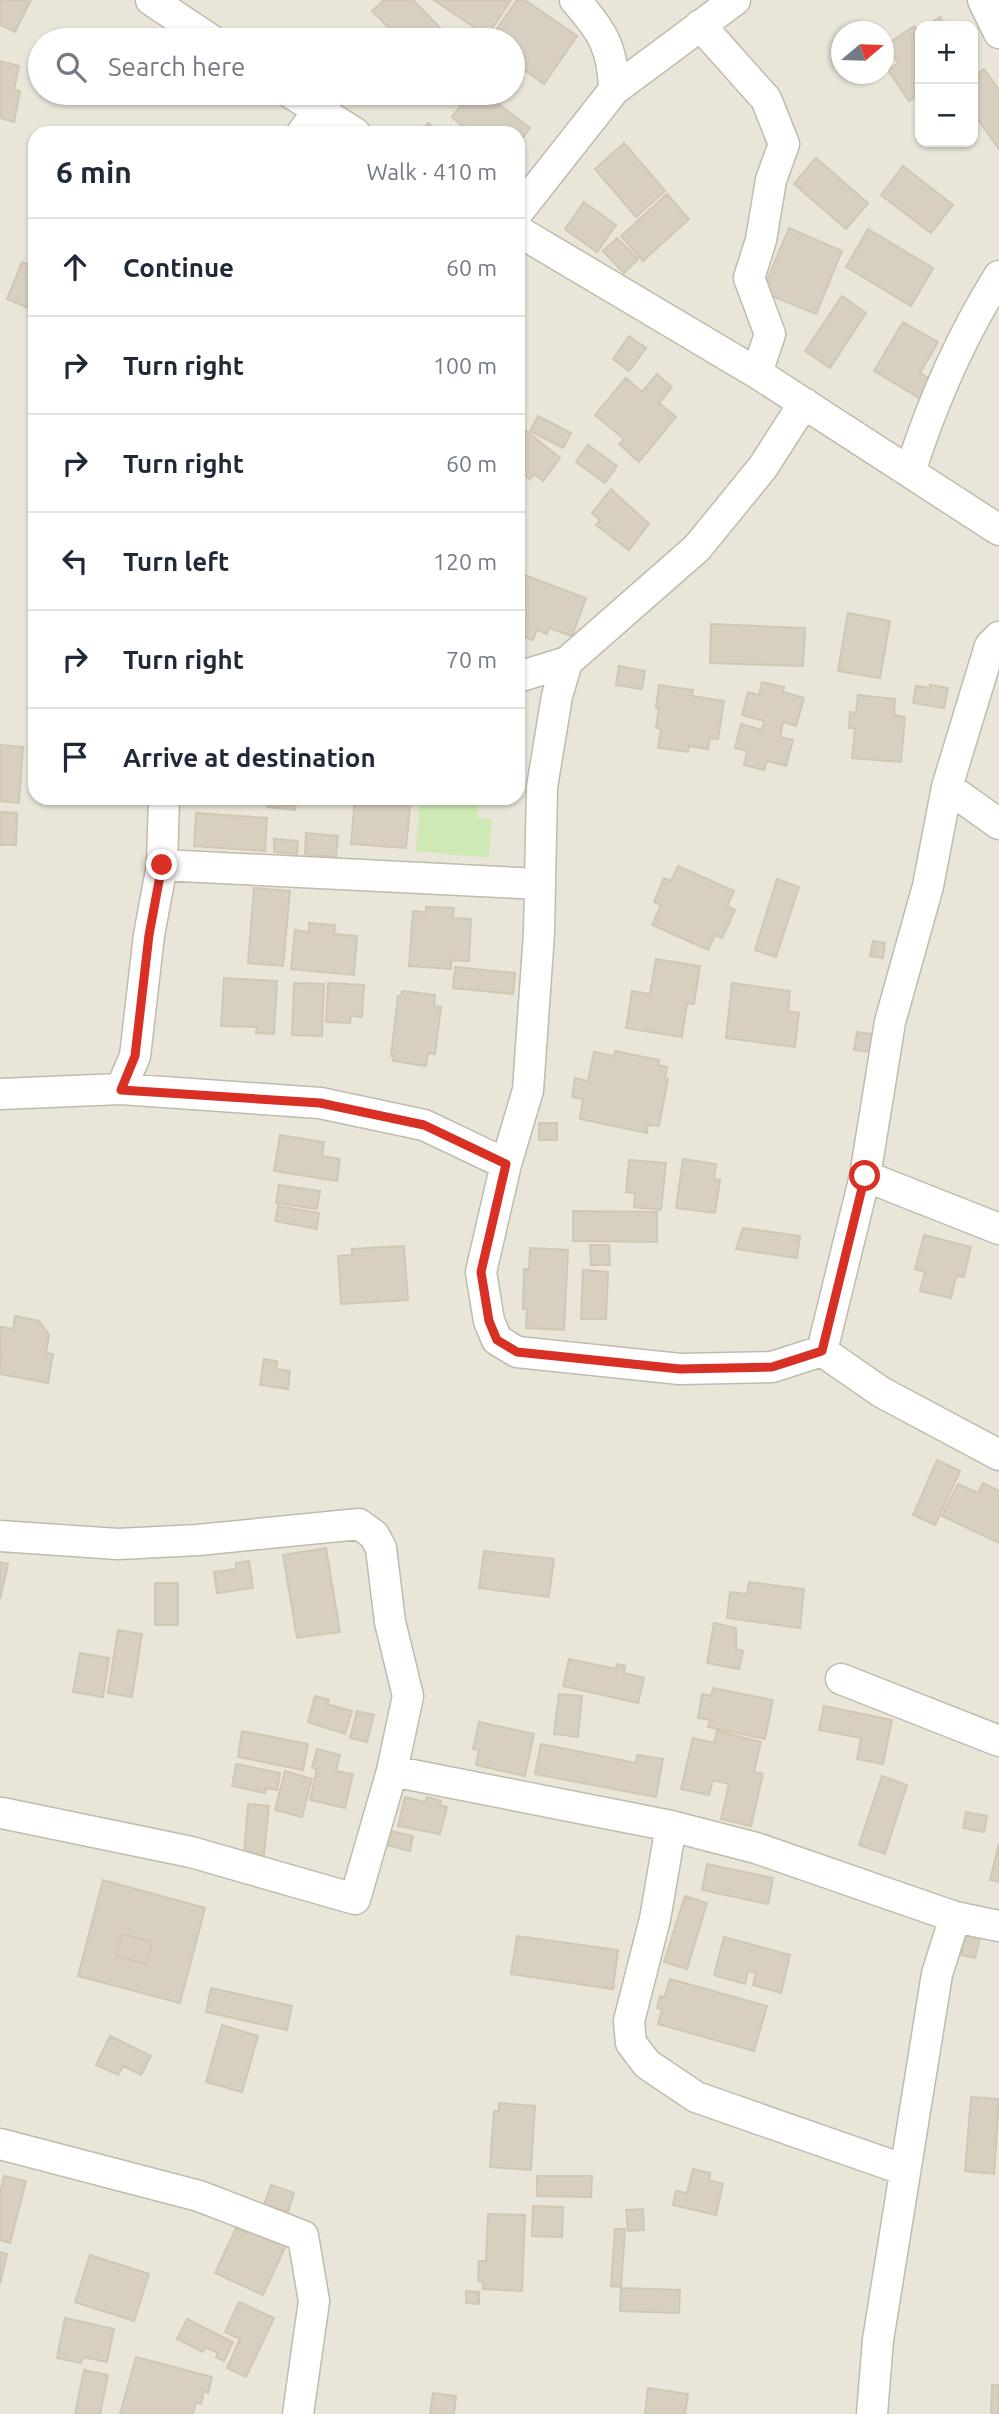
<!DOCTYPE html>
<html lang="en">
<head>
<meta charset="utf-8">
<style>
  :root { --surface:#fff; --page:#f2f2f3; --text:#1f2937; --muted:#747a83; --line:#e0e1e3 }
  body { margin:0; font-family:Ubuntu,sans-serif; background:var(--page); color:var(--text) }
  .controls { position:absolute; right:21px; top:21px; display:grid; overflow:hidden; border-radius:14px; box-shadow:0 2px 5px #0004 }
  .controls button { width:63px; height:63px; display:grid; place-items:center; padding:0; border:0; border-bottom:2px solid var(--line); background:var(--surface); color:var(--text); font:35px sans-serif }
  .compass { position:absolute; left:831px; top:21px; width:63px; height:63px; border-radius:50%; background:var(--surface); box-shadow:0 2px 5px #0004; rotate:71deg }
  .stop { position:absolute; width:21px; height:21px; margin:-16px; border:5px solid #d93025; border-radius:50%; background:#fff }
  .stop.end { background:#d93025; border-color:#fff; box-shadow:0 2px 7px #0008 }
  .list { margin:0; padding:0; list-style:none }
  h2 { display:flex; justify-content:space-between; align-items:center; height:91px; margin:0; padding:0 28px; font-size:30px }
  h2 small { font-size:23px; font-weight:400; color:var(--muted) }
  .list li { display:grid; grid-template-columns:46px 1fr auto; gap:21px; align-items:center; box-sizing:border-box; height:98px; padding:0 28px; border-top:2px solid var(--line) }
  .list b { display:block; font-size:26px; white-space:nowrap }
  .list em { font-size:23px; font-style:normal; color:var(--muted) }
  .icon { flex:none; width:38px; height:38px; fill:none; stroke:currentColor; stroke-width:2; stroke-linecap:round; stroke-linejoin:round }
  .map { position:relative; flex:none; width:999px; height:2414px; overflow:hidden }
  .search { position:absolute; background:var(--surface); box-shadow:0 2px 5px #0004; left:28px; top:28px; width:497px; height:77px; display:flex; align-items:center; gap:18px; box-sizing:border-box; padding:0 24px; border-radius:38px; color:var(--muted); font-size:26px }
  .panel { position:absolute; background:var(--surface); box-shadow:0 2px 5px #0004; left:28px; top:126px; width:497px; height:679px; border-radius:21px }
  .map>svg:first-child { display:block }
  .residential { fill:#e9e5d9; fill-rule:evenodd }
  .green { fill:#cfe9b4 }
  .building { fill:#d7cfc0; stroke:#d2c7b3; stroke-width:2; fill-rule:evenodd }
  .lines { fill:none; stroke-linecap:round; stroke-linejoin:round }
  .minor-casing { stroke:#c1bbad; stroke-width:33 }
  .minor { stroke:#fff; stroke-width:30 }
  .route { stroke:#d93025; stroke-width:9 }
</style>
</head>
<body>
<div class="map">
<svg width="999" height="2414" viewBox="0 0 999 2414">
  <rect width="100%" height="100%" fill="#f6f3eb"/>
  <path class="residential" d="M 0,0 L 999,0 L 999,2414 L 0,2414 ZM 920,26 L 973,26 L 973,142 L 920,142 ZM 842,32 L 884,32 L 884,74 L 842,74 ZM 40,40 L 513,40 L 513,93 L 40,93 ZM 35,133 L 518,133 L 518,798 L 35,798 Z"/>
  <path class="green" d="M 420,798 L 479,798 L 477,818 L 492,819 L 489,858 L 416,851 Z"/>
  <path class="building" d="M 0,0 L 31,0 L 15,32 L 0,25 Z
    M 384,0 L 413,0 L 452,40 L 401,40 L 372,11 Z
    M 434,0 L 511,0 L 487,36 Z
    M 517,0 L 525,0 L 577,36 L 544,84 L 513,62 L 513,40 L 489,40 Z
    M 940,17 L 946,26 L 925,26 Z
    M 914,26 L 918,31 L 920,30 L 920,93 L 909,101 L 888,70 L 898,63 L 886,45 Z
    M 0,61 L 19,66 L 14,90 L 20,91 L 14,122 L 0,118 Z
    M 984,69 L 999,90 L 999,149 L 973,113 L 973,77 Z
    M 470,93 L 484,93 L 530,128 L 518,144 L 518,133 L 460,133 L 464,127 L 452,117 Z
    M 428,123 L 441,133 L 421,133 Z
    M 624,143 L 665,191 L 636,217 L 595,169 Z
    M 816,158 L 868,203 L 846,229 L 794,184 Z
    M 903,166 L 953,205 L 931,233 L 881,195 Z
    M 667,194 L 689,219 L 643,261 L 621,236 Z
    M 584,202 L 616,225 L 597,252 L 565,229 Z
    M 789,228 L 842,251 L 816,314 L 762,292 Z
    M 868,229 L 933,268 L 911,306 L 846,267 Z
    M 617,238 L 638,259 L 624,273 L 603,251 Z
    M 22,262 L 35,268 L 35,311 L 7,299 Z
    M 842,296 L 866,313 L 830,368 L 805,351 Z
    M 903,322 L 938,342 L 920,373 L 932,380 L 921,399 L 874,371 Z
    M 629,336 L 646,348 L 629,371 L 613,359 Z
    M 657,374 L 672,387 L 659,403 L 676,417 L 639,462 L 619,444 L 624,439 L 595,415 L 626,378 L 642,392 Z
    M 538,416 L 571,433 L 563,448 L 530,431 Z
    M 525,430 L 560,458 L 543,481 L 535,474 L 530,479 L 518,470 L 518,438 Z
    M 588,445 L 617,466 L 605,483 L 576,462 Z
    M 611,489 L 649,524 L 629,550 L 596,525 L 600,520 L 592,513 Z
    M 519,573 L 586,598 L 572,636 L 549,628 L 547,634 L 537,630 L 533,640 L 518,635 Z
    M 848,613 L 890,621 L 880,678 L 838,671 Z
    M 711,624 L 805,628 L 803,666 L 710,663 Z
    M 619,666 L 645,671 L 642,689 L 616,685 Z
    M 762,682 L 784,687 L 783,692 L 804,698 L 796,726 L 783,722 L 780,737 L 793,740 L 786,766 L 767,761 L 764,770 L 744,765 L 747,751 L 735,748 L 741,724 L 762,730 L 764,721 L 742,715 L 748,692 L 759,695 Z
    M 659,685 L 693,690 L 692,696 L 724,701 L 718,739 L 710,738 L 708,749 L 689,746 L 688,752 L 658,748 L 661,729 L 656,728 L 659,708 L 656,708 Z
    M 930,685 L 948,688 L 944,708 L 913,703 L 916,686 L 930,688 Z
    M 858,695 L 895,699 L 894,715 L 905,717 L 901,762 L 852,758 L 855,728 L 849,728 L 850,712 L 856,713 Z
    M 0,745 L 23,747 L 19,803 L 0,801 Z
    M 518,768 L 524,768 L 523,786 L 518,786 Z
    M 268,798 L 297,798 L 295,810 L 267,807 Z
    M 355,798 L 411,798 L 406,848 L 351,844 Z
    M 0,812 L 17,813 L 16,845 L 0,845 Z
    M 196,813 L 267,818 L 265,851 L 194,846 Z
    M 306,833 L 338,836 L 336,857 L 305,854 Z
    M 274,839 L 298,841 L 297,854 L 274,852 Z
    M 678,866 L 734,891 L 727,906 L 735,910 L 722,938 L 715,935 L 708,950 L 652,925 L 661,905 L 654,902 L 664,878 L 671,881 Z
    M 777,879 L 799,887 L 776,957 L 755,950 Z
    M 254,888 L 290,891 L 283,966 L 248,963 Z
    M 426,907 L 454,908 L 453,918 L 471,919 L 469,961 L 451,960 L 451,969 L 409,966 L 413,911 L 426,912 Z
    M 309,923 L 335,925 L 334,934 L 357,936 L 354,975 L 291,969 L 295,930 L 309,932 Z
    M 873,941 L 885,943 L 883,958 L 870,956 Z
    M 656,959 L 700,966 L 694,1004 L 687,1003 L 682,1037 L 626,1028 L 632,991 L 650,994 Z
    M 455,967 L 515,973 L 513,994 L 453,988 Z
    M 224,978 L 277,981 L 274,1034 L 256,1033 L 257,1027 L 221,1026 Z
    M 294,983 L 324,984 L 322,1036 L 292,1035 Z
    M 328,983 L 364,985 L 362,1017 L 351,1016 L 350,1023 L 326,1022 Z
    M 732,983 L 790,991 L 788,1011 L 799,1013 L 795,1047 L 726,1038 Z
    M 402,991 L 435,995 L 434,1006 L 441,1007 L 435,1054 L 428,1053 L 426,1066 L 393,1061 L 394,1056 L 391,1056 L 398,996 L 401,996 Z
    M 857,1032 L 872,1034 L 870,1052 L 854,1050 Z
    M 615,1051 L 659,1060 L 658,1065 L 667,1067 L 665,1078 L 668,1079 L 659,1126 L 648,1125 L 647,1133 L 580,1119 L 583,1099 L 572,1097 L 575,1078 L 588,1081 L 594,1052 L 614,1056 Z
    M 539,1123 L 557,1123 L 557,1140 L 539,1140 Z
    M 280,1135 L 324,1142 L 322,1156 L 340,1159 L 337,1181 L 274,1171 Z
    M 683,1159 L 716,1164 L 714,1179 L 720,1180 L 715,1213 L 676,1208 Z
    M 629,1160 L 666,1163 L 661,1210 L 634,1207 L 635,1193 L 626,1192 Z
    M 279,1185 L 320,1191 L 317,1209 L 276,1203 Z
    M 278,1206 L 319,1213 L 317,1229 L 275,1221 Z
    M 573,1211 L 657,1212 L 657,1242 L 573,1241 Z
    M 743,1228 L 800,1236 L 797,1258 L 736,1249 Z
    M 924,1235 L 971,1247 L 964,1277 L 956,1276 L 951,1298 L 920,1291 L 925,1272 L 915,1269 Z
    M 590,1245 L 609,1245 L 610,1265 L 591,1265 Z
    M 404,1246 L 408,1300 L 341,1304 L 338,1256 L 352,1255 L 352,1249 Z
    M 530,1248 L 568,1250 L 564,1330 L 526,1328 L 527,1309 L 523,1309 L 524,1269 L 529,1269 Z
    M 583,1270 L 608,1272 L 606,1319 L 581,1319 Z
    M 15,1316 L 39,1321 L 49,1335 L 46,1353 L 53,1354 L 48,1383 L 0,1374 L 1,1327 L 13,1329 Z
    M 264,1359 L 277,1361 L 276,1369 L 290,1371 L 288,1389 L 260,1385 Z
    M 937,1460 L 960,1471 L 935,1525 L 913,1515 Z
    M 983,1483 L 999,1491 L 999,1543 L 942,1516 L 958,1484 L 978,1493 Z
    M 326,1548 L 340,1632 L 297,1638 L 283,1555 Z
    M 484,1551 L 554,1559 L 549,1597 L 479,1588 Z
    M 249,1561 L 253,1588 L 217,1593 L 214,1572 L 236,1569 L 236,1563 Z
    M 0,1562 L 8,1564 L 0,1599 Z
    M 749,1582 L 804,1589 L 800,1628 L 727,1618 L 730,1592 L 747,1594 Z
    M 155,1583 L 178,1583 L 178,1625 L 155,1625 Z
    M 714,1623 L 736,1628 L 736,1649 L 743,1651 L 739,1669 L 707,1663 Z
    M 118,1630 L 142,1634 L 132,1697 L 108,1693 Z
    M 80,1653 L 109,1658 L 103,1697 L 73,1692 Z
    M 569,1659 L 616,1669 L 617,1664 L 625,1666 L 624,1673 L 644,1678 L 638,1703 L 563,1686 Z
    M 713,1688 L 773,1700 L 765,1739 L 708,1727 L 710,1720 L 698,1718 L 702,1694 L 711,1696 Z
    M 559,1694 L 582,1696 L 578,1737 L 554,1734 Z
    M 315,1696 L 329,1700 L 327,1704 L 352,1711 L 345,1734 L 308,1722 Z
    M 824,1706 L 892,1720 L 883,1764 L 857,1759 L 861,1738 L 819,1730 Z
    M 357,1711 L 374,1715 L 367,1742 L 350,1738 Z
    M 479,1722 L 534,1734 L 525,1776 L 476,1765 L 479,1750 L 473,1749 Z
    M 242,1731 L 308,1744 L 303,1770 L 238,1757 Z
    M 717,1731 L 761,1742 L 754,1772 L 763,1774 L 751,1826 L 721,1819 L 729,1784 L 713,1780 L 709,1795 L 681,1789 L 693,1738 L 714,1743 Z
    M 541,1744 L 636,1763 L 637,1755 L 663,1759 L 656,1797 L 535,1774 Z
    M 317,1749 L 340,1755 L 336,1771 L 353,1774 L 345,1808 L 310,1800 L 317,1769 L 312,1768 Z
    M 236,1764 L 280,1773 L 277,1790 L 266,1788 L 265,1793 L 232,1786 Z
    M 285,1771 L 312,1779 L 302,1817 L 275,1810 Z
    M 882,1776 L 907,1785 L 885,1854 L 859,1845 Z
    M 405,1797 L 425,1802 L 427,1797 L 441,1801 L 440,1805 L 447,1807 L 440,1834 L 398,1826 Z
    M 248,1804 L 269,1806 L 264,1855 L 244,1853 Z
    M 966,1812 L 987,1816 L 984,1832 L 963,1828 Z
    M 386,1830 L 413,1836 L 410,1851 L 383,1844 Z
    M 999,1843 L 999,1882 L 990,1880 Z
    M 707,1864 L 773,1878 L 768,1904 L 702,1890 Z
    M 103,1880 L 205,1908 L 180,2003 L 78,1976 ZM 122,1934 L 152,1942 L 147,1964 L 116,1956 Z
    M 685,1896 L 707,1903 L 687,1969 L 664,1962 Z
    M 122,1934 L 152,1942 L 147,1964 L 116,1956 Z
    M 965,1935 L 980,1938 L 975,1958 L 961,1955 Z
    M 517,1936 L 618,1950 L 613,1989 L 511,1974 Z
    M 724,1937 L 790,1955 L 781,1993 L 753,1985 L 756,1973 L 748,1971 L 745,1984 L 714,1975 Z
    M 670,1979 L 767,2006 L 754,2051 L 658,2024 L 662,2009 L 657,2008 L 660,1996 L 664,1998 Z
    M 211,1988 L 292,2006 L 287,2030 L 206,2012 Z
    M 222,2025 L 258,2036 L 242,2092 L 206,2082 Z
    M 110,2036 L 151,2056 L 141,2075 L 123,2066 L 118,2075 L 96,2065 Z
    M 971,2097 L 999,2099 L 994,2174 L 965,2171 Z
    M 499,2103 L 535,2106 L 531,2170 L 490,2167 L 494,2111 L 499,2111 Z
    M 693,2169 L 710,2173 L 709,2180 L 723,2184 L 716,2215 L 673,2205 L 676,2191 L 687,2193 Z
    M 4,2176 L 26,2181 L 10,2243 L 0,2240 L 0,2193 Z
    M 537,2176 L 592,2176 L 591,2197 L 537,2196 Z
    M 271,2185 L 294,2193 L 288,2212 L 264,2205 Z
    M 533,2206 L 563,2207 L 562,2237 L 532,2236 Z
    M 643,2209 L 644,2230 L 628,2231 L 626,2210 Z
    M 488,2214 L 525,2215 L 522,2291 L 483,2289 L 483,2282 L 478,2281 L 479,2261 L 486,2261 Z
    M 251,2226 L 287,2243 L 263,2295 L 215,2273 L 236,2228 L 247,2233 Z
    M 615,2229 L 625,2229 L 621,2287 L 611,2286 Z
    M 0,2252 L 7,2254 L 0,2284 Z
    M 90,2255 L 149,2274 L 134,2321 L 75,2302 Z
    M 621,2288 L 680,2290 L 679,2313 L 620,2311 Z
    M 466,2291 L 479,2292 L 479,2304 L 466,2303 Z
    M 239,2302 L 274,2318 L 246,2377 L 227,2368 L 240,2339 L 225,2332 Z
    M 65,2318 L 114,2329 L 107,2362 L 83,2357 L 81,2363 L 57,2358 Z
    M 187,2319 L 233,2342 L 224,2361 L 216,2357 L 218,2353 L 205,2347 L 203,2352 L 177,2339 Z
    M 136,2357 L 212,2377 L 208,2393 L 204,2391 L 201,2404 L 196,2402 L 193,2414 L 120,2414 Z
    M 84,2370 L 108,2375 L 100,2414 L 75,2414 Z
    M 992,2385 L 999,2385 L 999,2414 L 991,2414 Z
    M 648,2388 L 688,2394 L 685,2414 L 645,2414 Z
    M 433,2393 L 456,2396 L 454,2414 L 430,2414 Z"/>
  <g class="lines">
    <g class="minor-casing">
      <path id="minor" d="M 151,0 L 211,40
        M 983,0 L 999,33
        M 700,25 L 766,99 L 784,144 L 771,180 L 761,240 L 749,278 L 770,334 L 757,373
        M 614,90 L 735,0
        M 291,93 L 355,133
        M 302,133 L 318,111
        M 518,212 L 614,90 C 613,47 602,31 575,0
        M 518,231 L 757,373 L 999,530
        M 804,403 L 763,467 L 697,548 L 567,662 L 557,696 L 542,787 L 539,933 L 528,1090 L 506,1164 L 481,1272 L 489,1321 L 497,1340 L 517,1352 L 680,1369 L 772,1367 L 822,1351 L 865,1176 L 890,1022 L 928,886 L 947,787 L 990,646 L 999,637
        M 910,472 C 932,403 960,338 999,276
        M 518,677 L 567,662
        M 947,787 L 999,824
        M 162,865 L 539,884
        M 121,1089 L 135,1056 L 149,935 L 162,865 L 164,798
        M 0,1094 L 121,1089 L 320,1103 L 424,1125 L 506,1164
        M 865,1176 L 999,1229
        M 822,1351 L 881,1392 L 999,1455
        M 0,1536 L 118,1544 L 198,1540 L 359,1524 L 374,1535 L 381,1548 L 390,1622 L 408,1696 L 392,1771 L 355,1899 L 191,1852 L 2,1813
        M 841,1679 L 999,1741
        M 392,1771 L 671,1826 L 756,1848 L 955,1917 L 999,1926
        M 671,1826 L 655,1919 L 629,2021 L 631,2043 L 647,2064 L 696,2097 L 905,2170
        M 0,2144 L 199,2196 L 303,2236 L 314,2301 L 298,2414
        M 872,2414 L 878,2340 L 937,1974 L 955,1917"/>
    </g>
    <use href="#minor" class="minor"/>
  </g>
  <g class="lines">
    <path class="route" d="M 162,865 L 149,935 L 135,1056 L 121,1090 L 320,1103 L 424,1125 L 506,1164 L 481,1272 L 489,1321 L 497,1340 L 517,1352 L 680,1369 L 772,1367 L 822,1351 L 865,1176"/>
  </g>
</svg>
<div class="controls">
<button>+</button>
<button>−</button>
</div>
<svg class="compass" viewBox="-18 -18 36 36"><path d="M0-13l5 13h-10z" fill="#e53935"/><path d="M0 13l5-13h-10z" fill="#747a83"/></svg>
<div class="stop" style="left:865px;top:1176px"></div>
<div class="stop end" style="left:162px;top:865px"></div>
<div class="search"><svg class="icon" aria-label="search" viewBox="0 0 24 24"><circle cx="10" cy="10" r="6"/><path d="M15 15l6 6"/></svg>Search here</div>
<section class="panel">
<h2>6 min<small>Walk · 410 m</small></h2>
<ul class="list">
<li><svg class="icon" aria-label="ahead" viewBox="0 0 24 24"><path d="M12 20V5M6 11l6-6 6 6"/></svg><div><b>Continue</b></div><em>60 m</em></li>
<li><svg class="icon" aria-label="right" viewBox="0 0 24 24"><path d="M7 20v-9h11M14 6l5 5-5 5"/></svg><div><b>Turn right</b></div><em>100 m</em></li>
<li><svg class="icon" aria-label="right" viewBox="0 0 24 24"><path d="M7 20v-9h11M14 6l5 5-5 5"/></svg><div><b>Turn right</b></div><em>60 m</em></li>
<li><svg class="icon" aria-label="left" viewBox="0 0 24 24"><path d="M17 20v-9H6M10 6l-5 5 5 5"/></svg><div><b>Turn left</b></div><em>120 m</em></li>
<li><svg class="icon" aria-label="right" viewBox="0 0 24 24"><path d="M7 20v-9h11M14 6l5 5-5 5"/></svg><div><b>Turn right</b></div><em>70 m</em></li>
<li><svg class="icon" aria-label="arrive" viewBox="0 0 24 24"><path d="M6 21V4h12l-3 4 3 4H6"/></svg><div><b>Arrive at destination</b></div></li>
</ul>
</section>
</div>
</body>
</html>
